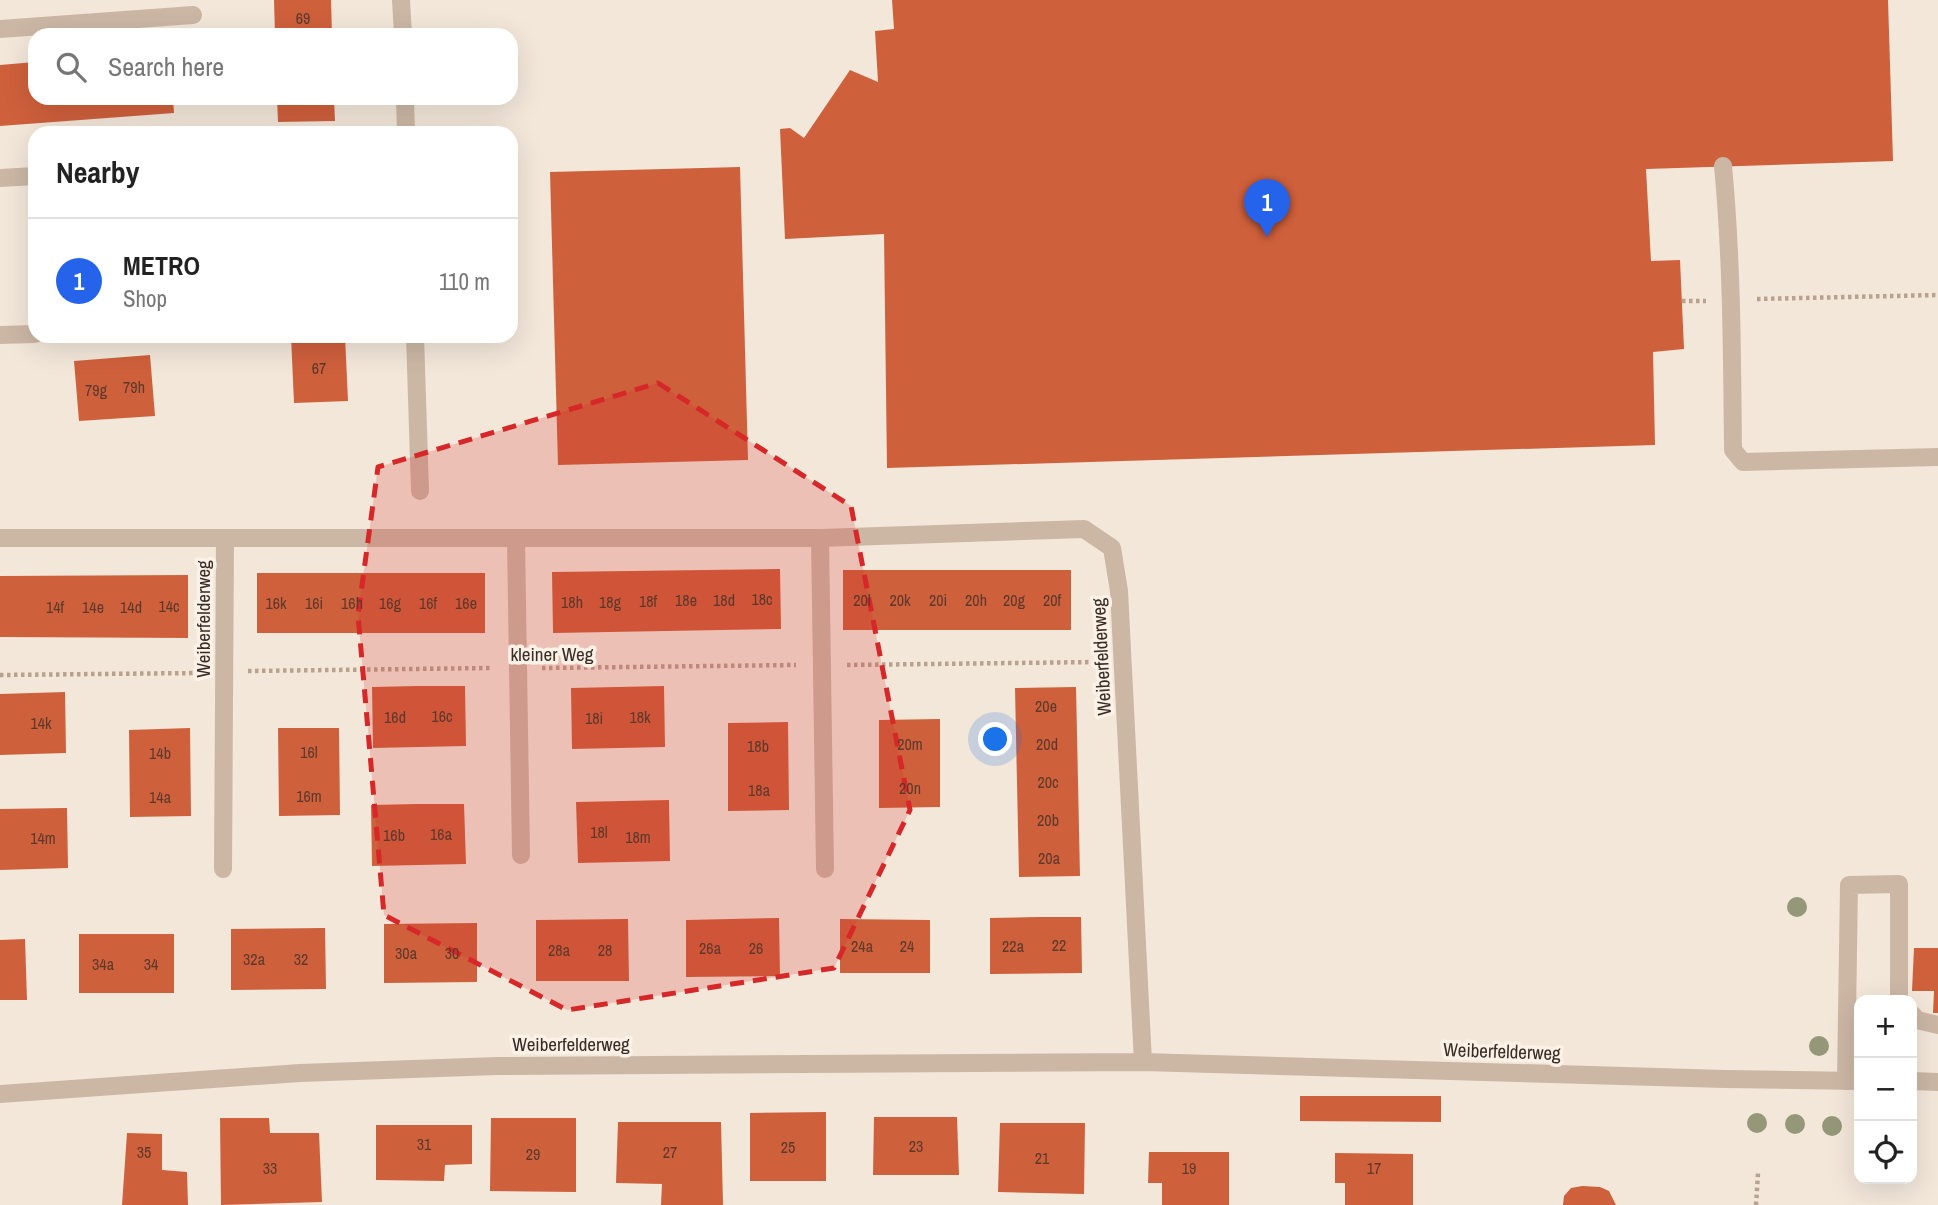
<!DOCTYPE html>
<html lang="en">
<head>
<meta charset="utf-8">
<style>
  :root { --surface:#fff; --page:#f6f6f6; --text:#222; --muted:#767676; --line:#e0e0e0; --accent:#2563eb }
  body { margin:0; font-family:"Archivo Narrow",sans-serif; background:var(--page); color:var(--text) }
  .controls { position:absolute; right:21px; bottom:21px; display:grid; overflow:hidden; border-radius:14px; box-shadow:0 7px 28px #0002 }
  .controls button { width:63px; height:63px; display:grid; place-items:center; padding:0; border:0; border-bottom:2px solid var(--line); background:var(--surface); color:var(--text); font:35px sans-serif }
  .you { position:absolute; left:996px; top:740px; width:24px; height:24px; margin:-18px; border:5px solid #fff; border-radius:50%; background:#1a73e8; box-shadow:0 0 0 10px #1a73e833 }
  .badge { display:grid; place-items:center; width:46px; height:46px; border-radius:50%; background:var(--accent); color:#fff; font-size:23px; font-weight:700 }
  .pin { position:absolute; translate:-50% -58px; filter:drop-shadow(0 2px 4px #0008) }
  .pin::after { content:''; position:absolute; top:37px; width:24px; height:21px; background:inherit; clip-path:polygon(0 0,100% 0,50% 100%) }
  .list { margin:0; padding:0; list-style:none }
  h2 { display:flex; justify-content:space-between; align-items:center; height:91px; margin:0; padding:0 28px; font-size:30px }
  h2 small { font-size:23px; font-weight:400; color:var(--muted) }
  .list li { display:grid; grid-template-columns:46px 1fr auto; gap:21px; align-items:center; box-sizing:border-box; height:126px; padding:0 28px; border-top:2px solid var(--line) }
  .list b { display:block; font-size:26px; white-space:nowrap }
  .list p { margin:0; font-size:23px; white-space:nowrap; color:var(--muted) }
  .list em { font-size:23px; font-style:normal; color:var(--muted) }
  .icon { flex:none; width:38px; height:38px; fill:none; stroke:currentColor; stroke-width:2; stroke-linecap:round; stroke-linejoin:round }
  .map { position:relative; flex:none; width:1938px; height:1205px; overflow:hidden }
  .search { position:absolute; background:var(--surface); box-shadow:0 7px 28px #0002; left:28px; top:28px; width:490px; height:77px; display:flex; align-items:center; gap:18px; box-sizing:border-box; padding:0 24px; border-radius:21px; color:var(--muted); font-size:26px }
  .panel { position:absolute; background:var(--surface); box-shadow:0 7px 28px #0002; left:28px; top:126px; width:490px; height:217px; border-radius:21px }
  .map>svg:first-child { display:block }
  .building { fill:#cf603c }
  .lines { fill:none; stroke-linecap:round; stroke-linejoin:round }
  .path { stroke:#b8a18f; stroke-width:4.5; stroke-dasharray:3.5 3.5; stroke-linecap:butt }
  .lane { stroke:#ccb7a5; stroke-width:18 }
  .street { stroke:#ccb7a5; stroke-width:18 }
  .tree { fill:#949878 }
  .marked { fill:#d62828; fill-opacity:0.2; stroke:#d62828; stroke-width:5; stroke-dasharray:14 9; stroke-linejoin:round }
  .labels { text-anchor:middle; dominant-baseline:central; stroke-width:7; stroke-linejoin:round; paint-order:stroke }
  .number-label { font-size:16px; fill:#5d392c }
  .street-label { font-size:19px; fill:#372c27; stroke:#fbf1e6 }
</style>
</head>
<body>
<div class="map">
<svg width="1938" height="1205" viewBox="0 0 1938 1205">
  <rect width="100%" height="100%" fill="#f3e7da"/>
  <path class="building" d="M 274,0 L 331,0 L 332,35 L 275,35 Z
    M 892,0 L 1888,0 L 1893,161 L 1646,169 L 1651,261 L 1680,260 L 1684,349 L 1653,352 L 1655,445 L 887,468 L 884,234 L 785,239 L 780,129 L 790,128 L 804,138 L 850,70 L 878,82 L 875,31 L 894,29 Z
    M 35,62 L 35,98 L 173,98 L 174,113 L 0,126 L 0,65 Z
    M 277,98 L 334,98 L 335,121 L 278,122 Z
    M 740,167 L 748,460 L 558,465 L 550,172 Z
    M 291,336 L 345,336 L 348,401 L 294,403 Z
    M 150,355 L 155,416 L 79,421 L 74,361 Z
    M 780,569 L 781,629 L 553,633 L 552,572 Z
    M 843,570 L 1071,570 L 1071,630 L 843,630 Z
    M 257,573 L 485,573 L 485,633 L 257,633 Z
    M 188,575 L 188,638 L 0,637 L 0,576 Z
    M 417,686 L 465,686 L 466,746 L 373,748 L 372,687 Z
    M 664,686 L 665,747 L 572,749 L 571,688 Z
    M 1076,687 L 1080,876 L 1019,877 L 1015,688 Z
    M 65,692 L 66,753 L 0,755 L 0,694 Z
    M 940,719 L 940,807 L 879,808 L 879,720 Z
    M 788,722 L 789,810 L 728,811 L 728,723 Z
    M 190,728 L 191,816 L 130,817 L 129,730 Z
    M 278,728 L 339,728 L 340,815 L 279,816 Z
    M 669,800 L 670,861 L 578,863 L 576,802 Z
    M 417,804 L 464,804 L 466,864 L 372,866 L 371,805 Z
    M 67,808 L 68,868 L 0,870 L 0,809 Z
    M 1037,917 L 1081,917 L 1082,973 L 990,974 L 990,918 Z
    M 779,918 L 780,976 L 686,977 L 686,920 Z
    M 628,919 L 629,981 L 536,981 L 536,920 Z
    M 840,919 L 930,920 L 930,973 L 840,973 Z
    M 477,923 L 477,982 L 384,983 L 384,924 Z
    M 325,928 L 326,989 L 231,990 L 231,929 Z
    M 79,934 L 174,934 L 174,993 L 79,993 Z
    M 25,939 L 27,1000 L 0,1000 L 0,940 Z
    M 1914,948 L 1938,948 L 1938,1013 L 1933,1013 L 1934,991 L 1912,991 Z
    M 1300,1096 L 1441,1096 L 1441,1122 L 1300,1121 Z
    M 826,1112 L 826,1181 L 750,1181 L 750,1113 Z
    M 874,1117 L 957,1117 L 959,1175 L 873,1175 Z
    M 220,1118 L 269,1118 L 270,1133 L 319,1133 L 322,1202 L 221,1205 Z
    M 491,1118 L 576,1118 L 576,1192 L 490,1191 Z
    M 618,1122 L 721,1122 L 723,1205 L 661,1205 L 662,1184 L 616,1183 Z
    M 1000,1123 L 1085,1123 L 1084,1194 L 998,1192 Z
    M 376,1125 L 472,1125 L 472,1164 L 445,1165 L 444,1181 L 376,1180 Z
    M 127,1133 L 162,1134 L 162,1170 L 187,1172 L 188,1205 L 122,1205 Z
    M 1149,1152 L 1229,1152 L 1229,1205 L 1162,1205 L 1162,1183 L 1148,1183 Z
    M 1335,1153 L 1413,1154 L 1413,1205 L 1345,1205 L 1345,1183 L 1335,1183 Z
    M 1582,1186 L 1600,1187 L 1609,1191 L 1616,1205 L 1563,1205 L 1564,1196 L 1571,1188 Z"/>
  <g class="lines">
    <path class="path" d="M 1757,299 L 1938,295
      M 1682,301 L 1706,301
      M 847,665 L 1097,662
      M 542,668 L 796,665
      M 248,671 L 491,668
      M 0,675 L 198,673
      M 1756,1205 L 1758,1173"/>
    <path class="lane" d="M 401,0 L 403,35
      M 405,98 L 406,133
      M 1723,166 C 1732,261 1732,355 1733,450 L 1743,462 L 1938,457
      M 415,336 L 420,491
      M 1912,1014 L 1917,1020 L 1938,1025
      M 1846,1081 L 1849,885 L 1899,884 L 1899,998 L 1900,1000"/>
    <path class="street" d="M 0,29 L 193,15
      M 0,178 L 35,176
      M 0,335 L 35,334
      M 0,538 L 820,538 L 1084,529 L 1112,548 L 1119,591 L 1143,1062
      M 820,538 L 825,869
      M 516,539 L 521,855
      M 223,869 L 225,538
      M 1912,1081 L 1938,1082
      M 0,1094 L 300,1073 L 497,1066 L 1143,1062 L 1725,1079 L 1859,1081"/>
  </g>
  <g class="tree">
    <circle cx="1797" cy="907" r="10"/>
    <circle cx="1819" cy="1046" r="10"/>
    <circle cx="1757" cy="1123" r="10"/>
    <circle cx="1795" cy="1124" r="10"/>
    <circle cx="1832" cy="1126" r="10"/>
  </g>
  <path class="marked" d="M 658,383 L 851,506 L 910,810 L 834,968 L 567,1010 L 384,915 L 358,615 L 378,467 Z"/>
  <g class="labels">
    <g class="number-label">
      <text x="303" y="18">69</text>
      <text x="319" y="368">67</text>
      <text x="134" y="387">79h</text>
      <text x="96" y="390">79g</text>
      <text x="762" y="599">18c</text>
      <text x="686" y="600">18e</text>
      <text x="724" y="600">18d</text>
      <text x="862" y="600">20l</text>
      <text x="900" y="600">20k</text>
      <text x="938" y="600">20i</text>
      <text x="976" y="600">20h</text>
      <text x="1014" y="600">20g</text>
      <text x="1052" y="600">20f</text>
      <text x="648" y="601">18f</text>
      <text x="572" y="602">18h</text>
      <text x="610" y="602">18g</text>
      <text x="276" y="603">16k</text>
      <text x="314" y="603">16i</text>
      <text x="352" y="603">16h</text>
      <text x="390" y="603">16g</text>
      <text x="428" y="603">16f</text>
      <text x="466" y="603">16e</text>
      <text x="169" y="606">14c</text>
      <text x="55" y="607">14f</text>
      <text x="93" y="607">14e</text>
      <text x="131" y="607">14d</text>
      <text x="1046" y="706">20e</text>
      <text x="442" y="716">16c</text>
      <text x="395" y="717">16d</text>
      <text x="640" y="717">18k</text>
      <text x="594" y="718">18i</text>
      <text x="41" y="723">14k</text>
      <text x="910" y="744">20m</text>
      <text x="1047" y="744">20d</text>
      <text x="758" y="746">18b</text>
      <text x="309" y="752">16l</text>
      <text x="160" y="753">14b</text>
      <text x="1048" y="782">20c</text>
      <text x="910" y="788">20n</text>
      <text x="759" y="790">18a</text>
      <text x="309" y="796">16m</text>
      <text x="160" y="797">14a</text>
      <text x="1048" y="820">20b</text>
      <text x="599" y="832">18l</text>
      <text x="441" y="834">16a</text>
      <text x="394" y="835">16b</text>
      <text x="638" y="837">18m</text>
      <text x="43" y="838">14m</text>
      <text x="1049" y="858">20a</text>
      <text x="1059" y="945">22</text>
      <text x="862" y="946">24a</text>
      <text x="907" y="946">24</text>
      <text x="1013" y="946">22a</text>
      <text x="710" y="948">26a</text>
      <text x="756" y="948">26</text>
      <text x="559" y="950">28a</text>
      <text x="605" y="950">28</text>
      <text x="406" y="953">30a</text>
      <text x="452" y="953">30</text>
      <text x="254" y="959">32a</text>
      <text x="301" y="959">32</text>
      <text x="103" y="964">34a</text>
      <text x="151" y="964">34</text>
      <text x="424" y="1144">31</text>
      <text x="916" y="1146">23</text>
      <text x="788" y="1147">25</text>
      <text x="144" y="1152">35</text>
      <text x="670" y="1152">27</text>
      <text x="533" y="1154">29</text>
      <text x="1042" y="1158">21</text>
      <text x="270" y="1168">33</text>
      <text x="1189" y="1168">19</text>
      <text x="1374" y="1168">17</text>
    </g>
    <g class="street-label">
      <text transform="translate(203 619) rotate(-90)">Weiberfelderweg</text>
      <text x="552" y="654">kleiner Weg</text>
      <text transform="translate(1101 657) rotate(-93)">Weiberfelderweg</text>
      <text x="571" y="1044">Weiberfelderweg</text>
      <text transform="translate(1502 1051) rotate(2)">Weiberfelderweg</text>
    </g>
  </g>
</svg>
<div class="controls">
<button>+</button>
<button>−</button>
<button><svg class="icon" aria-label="locate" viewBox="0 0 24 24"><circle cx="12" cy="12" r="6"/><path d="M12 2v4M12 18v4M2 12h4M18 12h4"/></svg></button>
</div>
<div class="you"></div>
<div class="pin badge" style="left:1267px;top:237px">1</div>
<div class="search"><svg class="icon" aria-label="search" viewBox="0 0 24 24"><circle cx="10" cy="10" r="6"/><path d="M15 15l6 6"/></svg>Search here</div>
<section class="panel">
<h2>Nearby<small></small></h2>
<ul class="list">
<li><span class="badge">1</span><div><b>METRO</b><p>Shop</p></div><em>110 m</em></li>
</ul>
</section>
</div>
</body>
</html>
